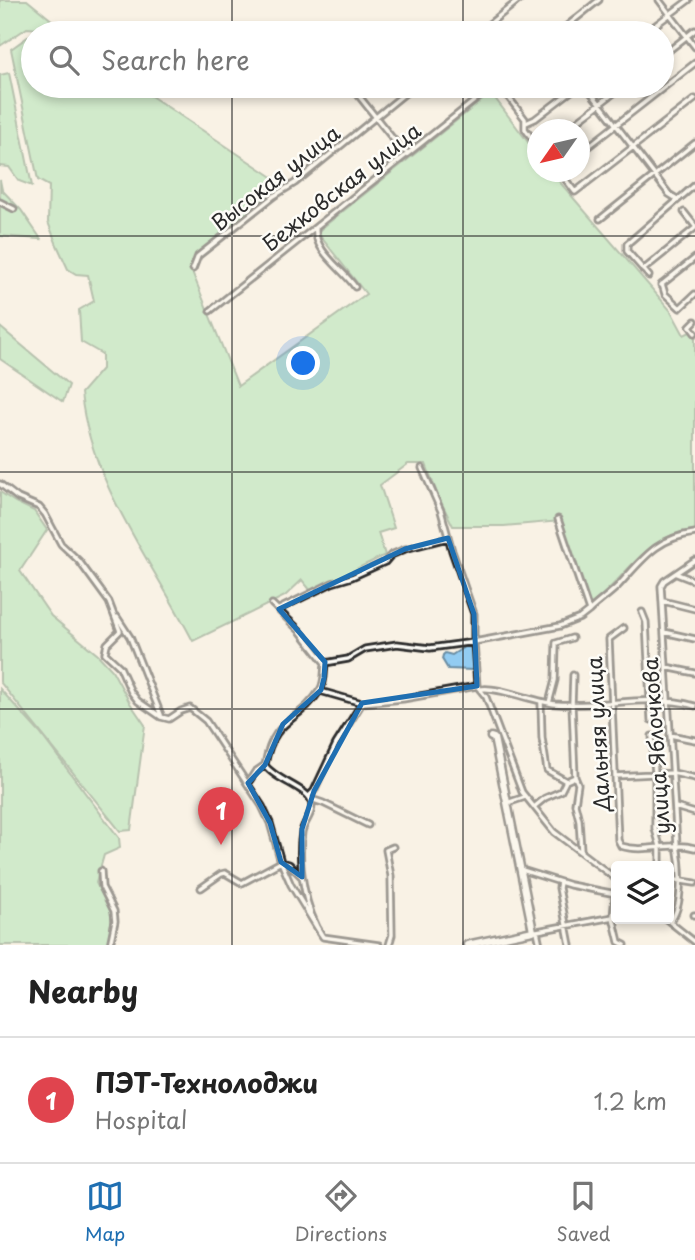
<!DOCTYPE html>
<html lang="en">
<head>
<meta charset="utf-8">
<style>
  :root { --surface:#fff; --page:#f6f6f6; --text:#222; --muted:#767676; --line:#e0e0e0; --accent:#1f6fb2 }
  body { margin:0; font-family:"Playpen Sans",sans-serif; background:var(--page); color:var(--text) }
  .controls { position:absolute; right:21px; bottom:21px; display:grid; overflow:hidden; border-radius:7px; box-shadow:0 4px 10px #0003 }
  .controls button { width:63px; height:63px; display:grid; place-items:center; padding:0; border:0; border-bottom:2px solid var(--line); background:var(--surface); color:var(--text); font:35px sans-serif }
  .compass { position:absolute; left:527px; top:119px; width:63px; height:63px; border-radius:50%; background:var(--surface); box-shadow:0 4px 10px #0003; rotate:236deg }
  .you { position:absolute; left:304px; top:364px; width:24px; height:24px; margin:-18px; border:5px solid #fff; border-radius:50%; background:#1a73e8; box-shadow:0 0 0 10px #1a73e833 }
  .badge { display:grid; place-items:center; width:46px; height:46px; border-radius:50%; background:var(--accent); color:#fff; font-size:23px; font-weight:700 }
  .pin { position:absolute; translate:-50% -58px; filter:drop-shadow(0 2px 4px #0008) }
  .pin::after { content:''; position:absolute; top:37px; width:24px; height:21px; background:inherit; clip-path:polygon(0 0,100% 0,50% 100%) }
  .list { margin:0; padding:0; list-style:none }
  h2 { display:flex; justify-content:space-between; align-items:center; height:91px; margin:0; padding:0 28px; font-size:30px }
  h2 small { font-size:23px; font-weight:400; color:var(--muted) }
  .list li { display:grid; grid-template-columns:46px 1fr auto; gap:21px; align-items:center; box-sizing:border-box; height:126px; padding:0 28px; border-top:2px solid var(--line) }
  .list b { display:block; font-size:26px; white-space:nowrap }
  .list p { margin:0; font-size:23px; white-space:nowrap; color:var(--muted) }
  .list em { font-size:23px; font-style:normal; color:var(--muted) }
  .icon { flex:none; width:38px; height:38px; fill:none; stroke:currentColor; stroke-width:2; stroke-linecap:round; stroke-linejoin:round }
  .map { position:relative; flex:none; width:695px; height:945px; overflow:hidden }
  .search { position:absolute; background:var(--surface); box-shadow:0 4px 10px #0003; left:21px; right:21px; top:21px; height:77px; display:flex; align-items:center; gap:18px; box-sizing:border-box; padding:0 24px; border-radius:38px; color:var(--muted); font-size:26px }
  .sheet { height:217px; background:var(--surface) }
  nav { display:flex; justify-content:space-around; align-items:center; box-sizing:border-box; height:98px; border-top:2px solid var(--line); background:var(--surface); font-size:19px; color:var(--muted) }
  nav a { display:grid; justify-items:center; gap:4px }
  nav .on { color:var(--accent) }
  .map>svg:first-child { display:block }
  .green { fill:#a0e1ab; stroke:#66866b; stroke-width:2 }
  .water { fill:#92ccf2; stroke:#698ca2; stroke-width:2 }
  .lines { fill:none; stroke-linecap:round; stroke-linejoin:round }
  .street-casing { stroke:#2b2b2b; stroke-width:9 }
  .secondary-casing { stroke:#2b2b2b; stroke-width:11 }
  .street { stroke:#fdfcf7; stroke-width:3.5 }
  .secondary { stroke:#fdfcf7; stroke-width:6 }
  .marked { fill:none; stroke:#1f6fb2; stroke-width:5; stroke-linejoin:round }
  .grid { fill:none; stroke:#2b2b2b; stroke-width:2; stroke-opacity:0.55 }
  .labels { text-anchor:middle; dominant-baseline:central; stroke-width:5; stroke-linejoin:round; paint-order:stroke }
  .street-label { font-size:21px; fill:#2b2b2b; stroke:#fdfcf7 }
</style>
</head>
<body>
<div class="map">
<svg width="695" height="945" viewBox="0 0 695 945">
  <rect width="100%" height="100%" fill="#f9f2e5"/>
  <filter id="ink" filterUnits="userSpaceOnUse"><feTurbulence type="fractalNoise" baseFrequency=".0143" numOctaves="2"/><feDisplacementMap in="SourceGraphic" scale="14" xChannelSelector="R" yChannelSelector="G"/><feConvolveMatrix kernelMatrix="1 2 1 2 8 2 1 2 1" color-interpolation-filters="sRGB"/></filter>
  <g filter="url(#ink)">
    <path class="green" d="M 0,0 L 27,0 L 65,31 L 27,28 L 0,46 Z
      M 32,34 L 33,86 L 136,86 L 280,182 L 281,187 L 198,254 L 193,261 L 191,269 L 238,386 L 366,294 L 317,232 L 491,93 L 537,154 L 538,172 L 551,172 L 671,311 L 684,335 L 690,332 L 695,338 L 695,530 C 643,534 626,581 587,607 L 561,521 L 504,526 L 453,526 L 438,496 L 426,464 L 408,464 L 380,485 L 394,528 L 378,533 L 385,555 L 311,591 L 302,580 L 285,596 L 193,641 C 153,563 90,483 81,393 L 102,369 L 102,354 L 81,342 L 79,310 L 94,301 L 88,275 L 76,274 L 68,269 L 57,245 L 48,222 L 49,186 L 38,180 L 11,49 Z
      M 9,73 L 32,186 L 19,181 L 9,167 L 0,166 L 0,75 Z
      M 0,180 L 2,190 L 21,210 L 41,239 L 0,236 Z
      M 0,327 L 69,385 L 63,402 L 0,359 Z
      M 0,492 L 15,502 L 34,511 L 47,530 L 20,571 L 51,616 L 98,655 L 112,670 L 130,703 L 145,725 L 131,830 L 120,831 L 0,682 Z
      M 0,689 L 40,733 L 119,838 L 120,848 L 104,855 L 96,883 C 112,913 115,910 107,945 L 0,945 Z"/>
    <path class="water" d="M 467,645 L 470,646 L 475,664 L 473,670 L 448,669 L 442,659 L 443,655 L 445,653 L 452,655 Z"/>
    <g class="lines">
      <g class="street-casing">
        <path id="street" d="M 659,0 L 695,47
          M 478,33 L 519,0
          M 558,33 L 599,0
          M 645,33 L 689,0
          M 662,56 L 695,30
          M 351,86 L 401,149 L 408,153
          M 500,86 L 525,119 L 525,129 L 538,147
          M 586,86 L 669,194 L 677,199
          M 526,123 L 535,119 L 578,86
          M 566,130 L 623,86
          M 580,153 L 695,63
          M 560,172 L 575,192 L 695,99
          M 0,202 L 14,209
          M 684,212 L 695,226
          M 600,219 L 695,143
          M 316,228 C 313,251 343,269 355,287
          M 193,269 L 198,256 L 274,196 L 295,183 L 414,86
          M 643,270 L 695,228
          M 649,276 L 627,251 L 627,244 L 695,185
          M 662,284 L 665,294 L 680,308 L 695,294
          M 661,285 L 695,258
          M 210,311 L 493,86
          M 695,321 L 690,326 L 695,333
          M 0,484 L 18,498 L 39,507 L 45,514 L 61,544 L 79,561 L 109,602 L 120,631 L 107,644 L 105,653 L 120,667 L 131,692 L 138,701 L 161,717 L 169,719 L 181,711 L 190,708 L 206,721 L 262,806 L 270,823 L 281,862 L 291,885 L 321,934
          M 558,519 L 589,611 L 580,618 L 560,626 L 474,642 L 477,686 L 486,697 L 522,792 L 554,832 L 616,879
          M 677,574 L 695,581
          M 663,601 L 695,609
          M 272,604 L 300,631 L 325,663 C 324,671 325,683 320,690 C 299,723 273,717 265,765 C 275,780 307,788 311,801 C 315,812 304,822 302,832 C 297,864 305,911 323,937 L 379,945
          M 279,609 L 332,583 L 352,577 L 385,562 L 391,555 L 405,549 L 448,538
          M 589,611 C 598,602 609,595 618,586 C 643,559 656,538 695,533
          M 642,612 L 646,622 L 651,720
          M 117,617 L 130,637 L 161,715
          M 624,628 L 609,639 L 618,840 L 621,846 C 646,854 670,841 695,848
          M 664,632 L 695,639
          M 325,663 L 348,659 L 365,649 L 397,644 L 430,648 L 474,642 L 474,614 L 452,551 L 441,511 L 422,468
          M 666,667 L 695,673
          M 573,675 L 572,705 L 575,777 L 578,784 L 575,804 L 579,820 L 581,850
          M 482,689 C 494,686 537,702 555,704 C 601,708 650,693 695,706
          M 320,691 L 362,703 L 403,699 L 477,686
          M 541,702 L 542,738 L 547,770 L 566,781 L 575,777
          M 549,703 L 555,680 L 556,643 L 572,638
          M 670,735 L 695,740
          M 652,736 L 655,773 L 655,829 L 660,846 L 660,866
          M 615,776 L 673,773 L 695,778
          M 248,783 L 255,772 L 265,765
          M 309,796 L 314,791 L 336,744 L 362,703
          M 311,799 L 323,803 L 368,825
          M 507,803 L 525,797
          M 534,807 L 545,798 L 561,791 L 566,781
          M 675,807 L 695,813
          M 522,870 L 570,885 L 616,894
          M 101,871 L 102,887 L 114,911 L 115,921 L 110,945
          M 669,879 L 695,883
          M 560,882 L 559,888 L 570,945
          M 201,888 L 221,874 L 225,873 L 242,883 L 281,862 L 289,864 L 302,877
          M 615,895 L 613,917 L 619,942 L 625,945
          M 694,915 L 695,915
          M 666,919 L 695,942
          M 670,922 C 684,907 681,865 677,845 L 661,586 L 664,581 L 695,560
          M 535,931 L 537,931 L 540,945
          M 537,931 L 613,917
          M 389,945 L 392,935 L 391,876 L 386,850 L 393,847"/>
      </g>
      <g class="secondary-casing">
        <path id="secondary" d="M 467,945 L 533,931 L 494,738 L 491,737"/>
      </g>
      <use href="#street" class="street"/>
      <use href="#secondary" class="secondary"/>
    </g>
  </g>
  <path d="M0 0H695V945H0ZM 448,538 L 474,614 L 477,686 L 362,703 L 314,791 L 302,829 L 302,877 L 281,862 L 270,823 L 248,783 L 265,765 L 283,724 L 321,690 L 324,678 L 325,662 L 279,609 L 405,549 Z" fill="#f9f2e5" fill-opacity=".55" fill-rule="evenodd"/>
  <path class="marked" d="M 448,538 L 474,614 L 477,686 L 362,703 L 314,791 L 302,829 L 302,877 L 281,862 L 270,823 L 248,783 L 265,765 L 283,724 L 321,690 L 324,678 L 325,662 L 279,609 L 405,549 Z"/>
  <path class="grid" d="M 232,0 L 232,33M 463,0 L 463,33M 232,86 L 232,945M 463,86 L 463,945M 0,236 L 695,236M 0,472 L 695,472M 0,709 L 695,709"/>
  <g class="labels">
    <g class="street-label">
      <text transform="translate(275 177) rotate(-38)">Высокая улица</text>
      <text transform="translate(341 186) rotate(-38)">Бежковская улица</text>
      <text transform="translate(597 734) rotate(-93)">Дальняя улица</text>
      <text transform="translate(655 746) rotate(-94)">улица Яблочкова</text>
    </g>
  </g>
</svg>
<div class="controls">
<button><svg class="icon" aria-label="layers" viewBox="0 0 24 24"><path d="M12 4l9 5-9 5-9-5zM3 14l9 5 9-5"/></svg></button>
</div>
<svg class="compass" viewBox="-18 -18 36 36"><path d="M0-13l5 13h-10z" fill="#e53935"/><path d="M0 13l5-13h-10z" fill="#767676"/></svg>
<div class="you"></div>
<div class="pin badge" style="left:221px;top:845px;background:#e0444e">1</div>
<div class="search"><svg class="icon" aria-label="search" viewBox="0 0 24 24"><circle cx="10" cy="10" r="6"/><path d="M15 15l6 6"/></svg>Search here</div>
</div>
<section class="sheet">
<h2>Nearby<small></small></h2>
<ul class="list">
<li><span class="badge" style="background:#e0444e">1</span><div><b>ПЭТ-Технолоджи</b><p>Hospital</p></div><em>1.2 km</em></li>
</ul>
</section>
<nav>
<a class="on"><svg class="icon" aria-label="map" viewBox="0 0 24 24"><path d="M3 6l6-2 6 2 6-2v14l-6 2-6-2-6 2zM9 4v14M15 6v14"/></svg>Map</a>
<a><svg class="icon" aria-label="directions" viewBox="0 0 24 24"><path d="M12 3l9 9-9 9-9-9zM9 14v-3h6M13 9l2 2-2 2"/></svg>Directions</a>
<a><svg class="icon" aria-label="saved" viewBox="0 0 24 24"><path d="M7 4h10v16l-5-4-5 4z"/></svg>Saved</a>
</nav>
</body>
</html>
